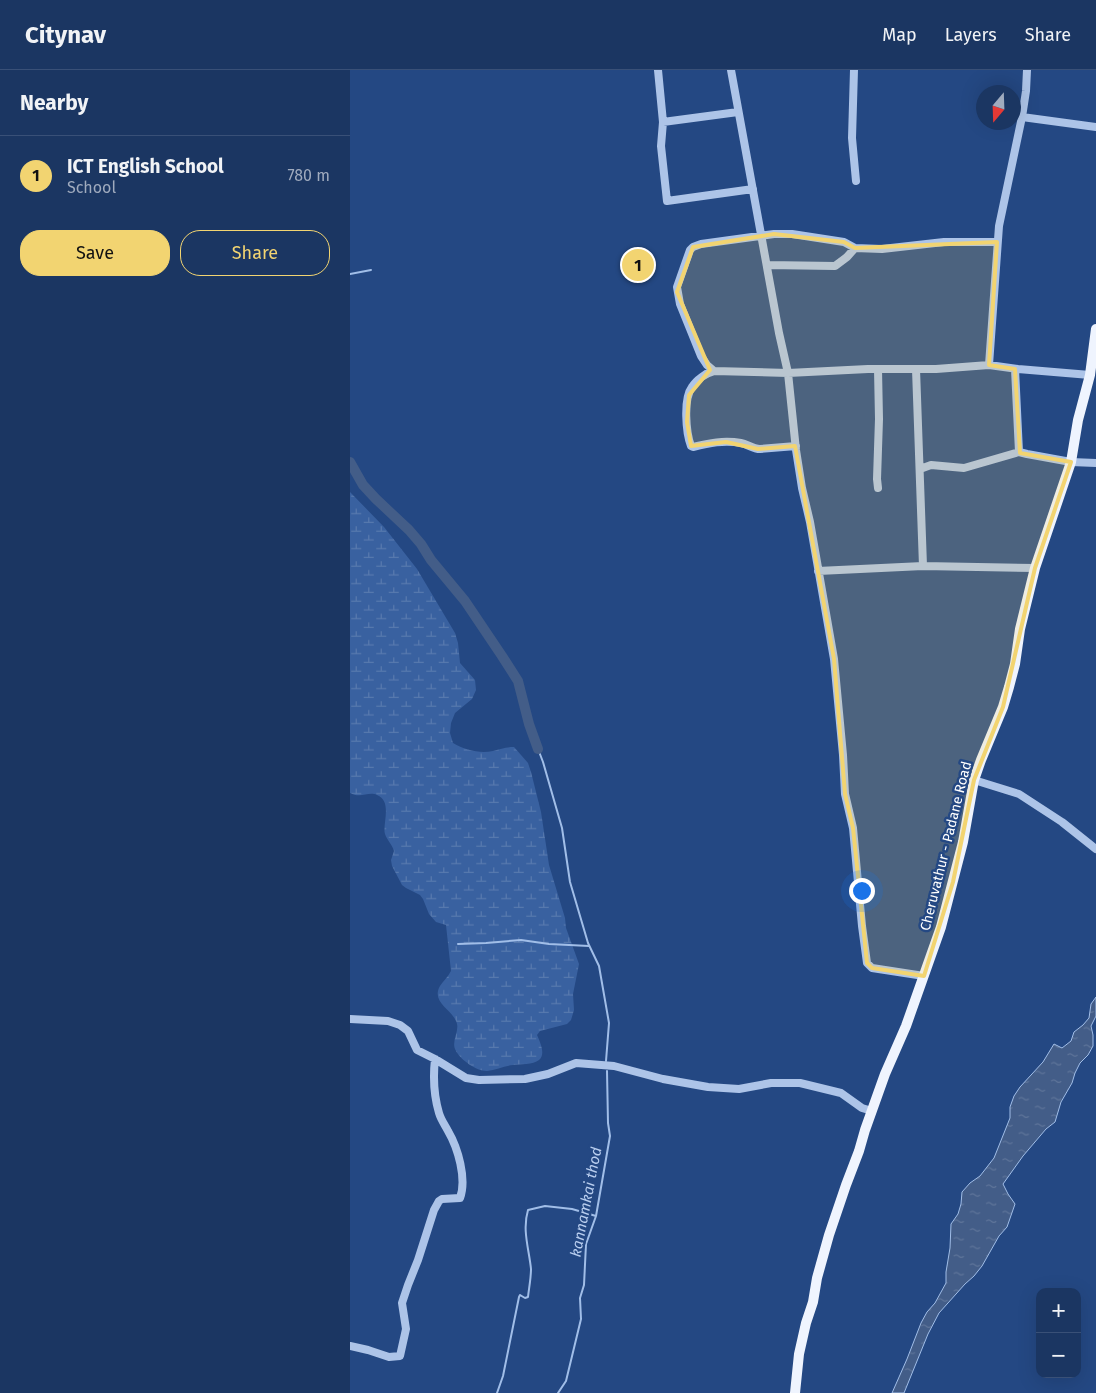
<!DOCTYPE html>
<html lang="en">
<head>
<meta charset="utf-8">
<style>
  :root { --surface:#1b3662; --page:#243e68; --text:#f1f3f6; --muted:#a0abbe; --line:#395077; --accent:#f2d471 }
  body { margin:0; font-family:"Fira Sans",sans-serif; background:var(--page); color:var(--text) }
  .controls { position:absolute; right:15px; bottom:15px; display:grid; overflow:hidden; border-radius:10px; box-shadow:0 5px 20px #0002 }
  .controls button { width:45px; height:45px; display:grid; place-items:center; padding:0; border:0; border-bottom:1px solid var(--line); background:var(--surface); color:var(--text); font:25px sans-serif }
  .compass { position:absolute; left:626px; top:15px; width:45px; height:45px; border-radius:50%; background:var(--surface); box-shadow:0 5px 20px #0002; rotate:199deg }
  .you { position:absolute; left:511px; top:820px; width:18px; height:18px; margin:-12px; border:4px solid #fff; border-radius:50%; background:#1a73e8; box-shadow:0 0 0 8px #1a73e833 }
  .badge { display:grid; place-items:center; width:32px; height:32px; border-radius:50%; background:var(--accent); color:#111; font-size:16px; font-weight:700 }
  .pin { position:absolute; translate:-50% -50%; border:2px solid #fff; box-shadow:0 1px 5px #0006 }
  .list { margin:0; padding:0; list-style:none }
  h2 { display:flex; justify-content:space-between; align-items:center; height:65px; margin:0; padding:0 20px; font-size:21px }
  h2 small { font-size:16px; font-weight:400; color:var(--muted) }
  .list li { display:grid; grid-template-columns:32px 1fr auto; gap:15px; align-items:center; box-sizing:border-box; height:80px; padding:0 20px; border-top:1px solid var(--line) }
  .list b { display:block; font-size:19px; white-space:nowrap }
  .list p { margin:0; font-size:16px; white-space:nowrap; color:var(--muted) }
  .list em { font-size:16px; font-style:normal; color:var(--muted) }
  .actions { display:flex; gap:10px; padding:15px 20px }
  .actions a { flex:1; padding:11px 0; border:1px solid var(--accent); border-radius:20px; text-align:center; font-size:18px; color:var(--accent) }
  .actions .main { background:var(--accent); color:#111 }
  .map { position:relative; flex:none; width:746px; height:1323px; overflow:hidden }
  header { display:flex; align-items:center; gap:30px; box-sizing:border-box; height:70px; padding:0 25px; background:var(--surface); border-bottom:1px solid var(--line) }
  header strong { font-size:24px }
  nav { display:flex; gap:28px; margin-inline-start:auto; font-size:18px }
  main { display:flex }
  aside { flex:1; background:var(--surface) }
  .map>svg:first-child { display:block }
  .wetland { fill:url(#wetland-marsh) }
  .water { fill:url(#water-ripples); stroke:#a1bee8 }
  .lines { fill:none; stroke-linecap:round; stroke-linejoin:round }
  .stream { stroke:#a1bee8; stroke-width:2 }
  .river { stroke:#435d88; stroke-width:10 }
  .minor { stroke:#adc4e8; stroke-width:8 }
  .major { stroke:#eff4fe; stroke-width:10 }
  .marked { fill:#f2d471; fill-opacity:0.2; stroke:#f2d471; stroke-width:4; stroke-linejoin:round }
  .labels { text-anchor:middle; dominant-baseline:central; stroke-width:5; stroke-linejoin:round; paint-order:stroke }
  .street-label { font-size:14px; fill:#fff; stroke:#244883 }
  .water-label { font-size:15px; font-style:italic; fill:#b9ceef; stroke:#244883 }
</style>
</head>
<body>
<header>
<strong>Citynav</strong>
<nav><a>Map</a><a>Layers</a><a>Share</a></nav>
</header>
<main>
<aside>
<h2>Nearby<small></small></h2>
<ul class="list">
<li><span class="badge">1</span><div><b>ICT English School</b><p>School</p></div><em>780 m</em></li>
</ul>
<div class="actions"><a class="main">Save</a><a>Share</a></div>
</aside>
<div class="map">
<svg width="746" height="1323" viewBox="0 0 746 1323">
  <defs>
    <pattern id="wetland-marsh" width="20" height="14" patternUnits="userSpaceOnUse" patternTransform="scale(1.25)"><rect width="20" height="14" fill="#3961a0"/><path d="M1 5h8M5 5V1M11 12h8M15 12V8" fill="none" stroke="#5779ae"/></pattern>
    <pattern id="water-ripples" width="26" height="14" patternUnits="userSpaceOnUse" patternTransform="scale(1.25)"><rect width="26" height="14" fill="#435d88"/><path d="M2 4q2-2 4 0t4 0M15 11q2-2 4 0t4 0" fill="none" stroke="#5f759a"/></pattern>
  </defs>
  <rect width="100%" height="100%" fill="#244883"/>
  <path class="wetland" d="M 0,422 L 34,457 L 67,499 L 105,563 L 108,573 L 110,593 L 125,610 L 126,620 L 122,629 L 105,643 L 101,653 L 100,663 L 103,673 C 115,680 130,684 143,681 C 151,679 156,677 164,677 L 178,693 L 181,702 L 191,742 L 199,795 L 215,848 L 216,858 L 229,894 L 223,924 L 224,940 L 221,950 L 217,954 L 190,961 L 187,965 C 190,972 196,984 189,990 C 183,995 170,994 163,995 C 154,996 146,1000 137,1001 C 126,1001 111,990 106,981 C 100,971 111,961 106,951 C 101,939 81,932 90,916 C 93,911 98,907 101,901 L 96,855 L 86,852 L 79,844 L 73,829 L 70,825 L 56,818 L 52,815 L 42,796 L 41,790 L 44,781 C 42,774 37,770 35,764 C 32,755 43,731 27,725 C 18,721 11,729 0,723 Z"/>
  <path class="water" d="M 746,927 L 746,946 L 741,956 L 743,965 L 743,976 L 738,985 L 730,993 L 725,1003 L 722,1013 L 711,1032 L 705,1052 L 696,1059 L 673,1086 L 653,1114 L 658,1124 L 665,1134 L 657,1157 L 649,1166 L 632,1196 L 624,1206 L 615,1214 L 589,1243 L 578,1264 L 554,1323 L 542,1323 L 557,1289 L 571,1253 L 577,1242 L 585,1233 L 596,1213 L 596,1202 L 600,1178 L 601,1154 L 608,1144 L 611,1134 L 612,1122 L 620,1113 L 630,1106 L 644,1088 L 660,1048 L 660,1037 L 664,1026 L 670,1017 L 693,992 L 704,974 L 712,978 L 721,971 L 724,962 L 733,955 L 739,948 L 741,934 Z"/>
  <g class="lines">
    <path class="stream" d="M 0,204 L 21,200
      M 188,679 L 193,692 L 212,758 L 220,812 L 238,873 L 249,896 L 259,953 L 256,991
      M 108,874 L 136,873 L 171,870 L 199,874 L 239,876
      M 147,1323 L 153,1306 L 169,1227 L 170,1225 L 175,1228 L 178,1227 C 179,1218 181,1208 181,1199 C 179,1179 172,1160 178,1140 L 195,1136 L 222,1139 L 246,1146
      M 208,1323 L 216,1311 L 231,1249 L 230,1228 L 234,1215 L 236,1174 L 246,1146 L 260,1066 L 258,1053 L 257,1001"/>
    <path class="river" d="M 0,392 L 13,415 L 26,429 L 59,460 L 71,474 L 81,490 L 115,531 L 152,586 L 168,611 L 179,654 L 188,679"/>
    <path class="minor" d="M 308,0 L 313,52 L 388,42
      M 381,0 L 429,263 L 438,303 L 446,380 L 452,418 L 460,452 L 484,589 L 493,685 L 495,724 L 503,758 L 512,856 L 517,893 L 522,898 L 574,906
      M 504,0 L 502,68 L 506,111
      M 672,47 L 746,57
      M 313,52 L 311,76 L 317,131 L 403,119
      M 417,195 L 485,196 L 497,187 L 505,178 L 532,179 L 594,172 L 647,172
      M 639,295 L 649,156 L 672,47 L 676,21 L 677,0
      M 566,299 L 573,496
      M 665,299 L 669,382 L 677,384 L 721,392 L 746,393
      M 364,301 L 357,295 L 351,286 L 330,234 L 327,217 L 340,180 L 343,177 L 351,174 L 424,164 L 442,164 L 494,172 L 505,178
      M 446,376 C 434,377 422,378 410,379 C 403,379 397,374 391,373 C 374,370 359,373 343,377 L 341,376 C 336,363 333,329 342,317 C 346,310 356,303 364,301 L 438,303 L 518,299 L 586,299 L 639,295 L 668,299 L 740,305
      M 570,399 L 581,395 L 614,398 L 669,382
      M 528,418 L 527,409 L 529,349 L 528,299
      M 468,501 L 573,496 L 685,498
      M 624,710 L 669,724 L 712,752 L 746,779
      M 0,949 L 38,951 L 50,955 L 58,961 L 67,980 L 85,989 L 116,1008 L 129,1010 L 175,1009 L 198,1004 L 226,993 L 264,996 L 313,1009 L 358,1017 L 389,1019 L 421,1013 L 450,1013 L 491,1023 L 512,1038 L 522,1041
      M 0,1276 L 18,1280 L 39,1287 L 50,1286 L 56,1259 L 52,1233 L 58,1215 L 68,1190 L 84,1140 L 89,1131 L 92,1129 L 110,1128 C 117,1109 108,1078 98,1061 C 95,1055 91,1050 89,1043 C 84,1026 83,1007 85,989"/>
    <path class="major" d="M 445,1323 L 449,1284 L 456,1253 L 463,1232 L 467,1208 L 479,1165 L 496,1115 L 509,1081 L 515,1060 L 535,1004 L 556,956 L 591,857 L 613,772 L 624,710 L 631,690 L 653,637 L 659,617 L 665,594 L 670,559 L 685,498 L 721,392 L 728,350 L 740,305 L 746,259"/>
  </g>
  <path class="marked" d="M 424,164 L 494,172 L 505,178 L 647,172 L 639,295 L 665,299 L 670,383 L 721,392 L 685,498 L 653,637 L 624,710 L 603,812 L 574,906 L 522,898 L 517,893 L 503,758 L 495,724 L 484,589 L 445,376 L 408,379 L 376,372 L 341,376 L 337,352 L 339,325 L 360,300 L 327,222 L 343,177 Z"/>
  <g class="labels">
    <g class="street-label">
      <text transform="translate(596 776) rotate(-76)">Cheruvathur - Padane Road</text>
    </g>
    <g class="water-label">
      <text transform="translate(236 1132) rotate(-79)">kannamkai thod</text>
    </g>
  </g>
</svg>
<div class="controls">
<button>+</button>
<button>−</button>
</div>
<svg class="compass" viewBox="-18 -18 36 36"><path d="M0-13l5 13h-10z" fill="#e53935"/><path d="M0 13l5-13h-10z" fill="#a0abbe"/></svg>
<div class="you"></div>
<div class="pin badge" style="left:288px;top:195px">1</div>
</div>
</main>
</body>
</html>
